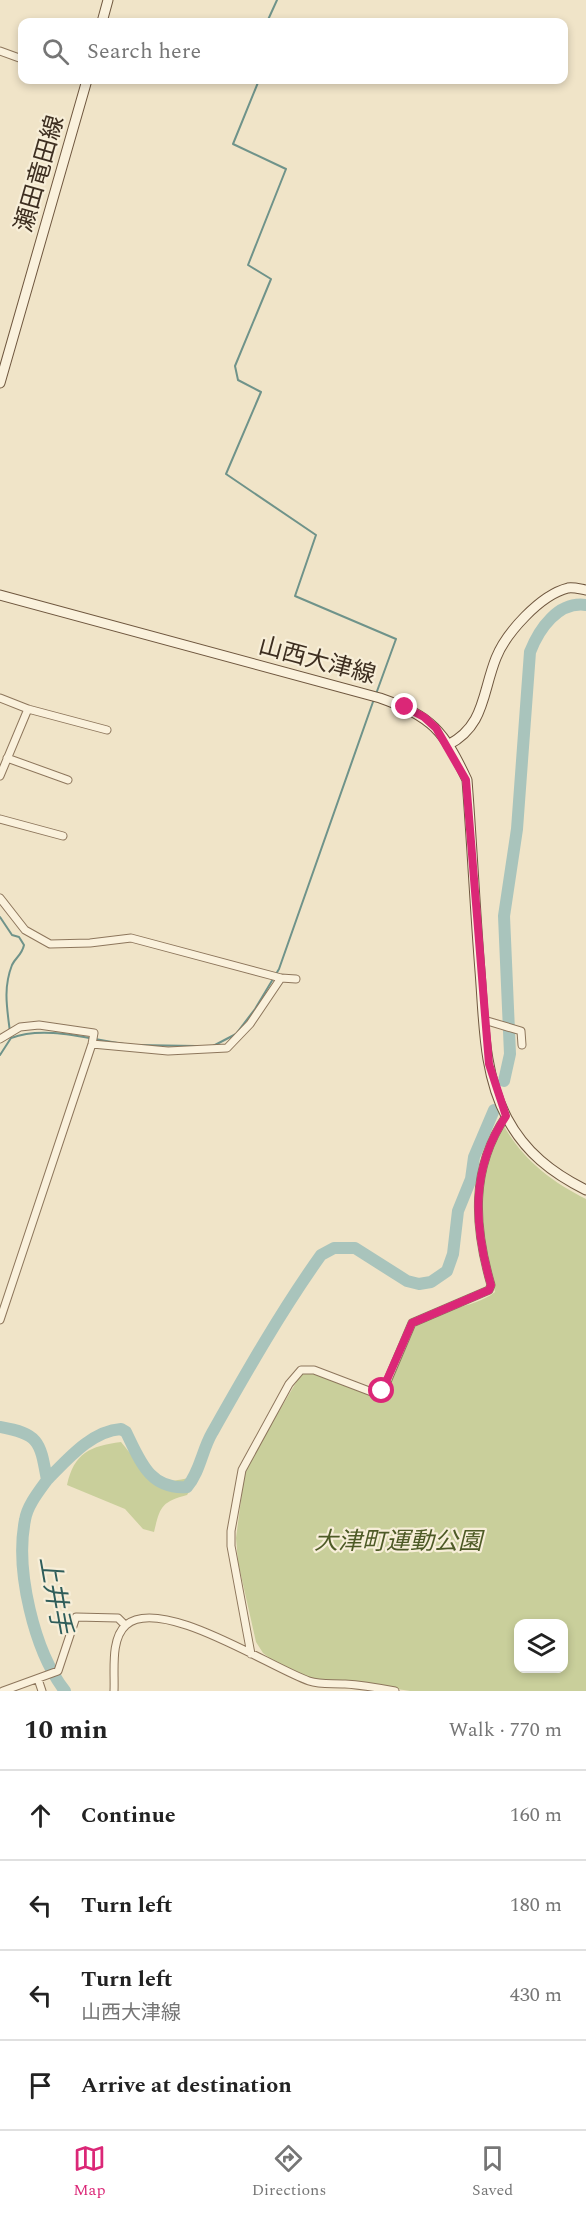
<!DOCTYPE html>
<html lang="en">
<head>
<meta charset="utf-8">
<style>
  :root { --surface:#fff; --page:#f2f2f2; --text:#222; --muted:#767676; --line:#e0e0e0; --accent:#db2777 }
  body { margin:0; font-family:Spectral,"Noto Sans JP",serif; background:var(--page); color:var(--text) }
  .controls { position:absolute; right:18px; bottom:18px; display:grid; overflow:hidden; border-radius:12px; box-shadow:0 3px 9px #0003 }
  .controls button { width:54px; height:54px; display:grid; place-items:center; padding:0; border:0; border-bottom:2px solid var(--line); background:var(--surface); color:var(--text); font:30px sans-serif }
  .stop { position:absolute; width:18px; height:18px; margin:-14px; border:4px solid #db2777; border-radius:50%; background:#fff }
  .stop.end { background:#db2777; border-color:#fff; box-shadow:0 2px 6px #0008 }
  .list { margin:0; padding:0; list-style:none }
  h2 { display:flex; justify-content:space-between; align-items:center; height:78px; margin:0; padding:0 24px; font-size:26px }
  h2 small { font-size:20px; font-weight:400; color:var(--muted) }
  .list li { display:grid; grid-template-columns:39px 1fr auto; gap:18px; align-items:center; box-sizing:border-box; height:90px; padding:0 24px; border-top:2px solid var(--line) }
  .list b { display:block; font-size:22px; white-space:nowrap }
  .list p { margin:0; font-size:20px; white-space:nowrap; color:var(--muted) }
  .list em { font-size:20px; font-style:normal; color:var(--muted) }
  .icon { flex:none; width:33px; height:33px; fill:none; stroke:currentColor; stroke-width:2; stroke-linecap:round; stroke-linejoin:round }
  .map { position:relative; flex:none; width:586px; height:1691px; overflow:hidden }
  .search { position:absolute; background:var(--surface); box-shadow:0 3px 9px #0003; left:18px; right:18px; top:18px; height:66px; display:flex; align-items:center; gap:15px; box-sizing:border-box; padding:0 21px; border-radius:12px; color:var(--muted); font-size:22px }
  .sheet { height:438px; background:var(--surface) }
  nav { display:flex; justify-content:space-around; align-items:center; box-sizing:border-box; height:84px; border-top:2px solid var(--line); background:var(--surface); font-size:16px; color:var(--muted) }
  nav a { display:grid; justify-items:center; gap:3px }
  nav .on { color:var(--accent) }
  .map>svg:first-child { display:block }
  .green { fill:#c9cf9b; fill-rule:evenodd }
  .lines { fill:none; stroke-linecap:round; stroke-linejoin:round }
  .stream { stroke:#6f938a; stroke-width:2 }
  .river { stroke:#a9c4bc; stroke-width:12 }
  .street-casing { stroke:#8d765c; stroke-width:9 }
  .secondary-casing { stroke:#6f573f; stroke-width:11 }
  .street { stroke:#faf1dc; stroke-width:7 }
  .secondary { stroke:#faf1dc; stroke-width:9 }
  .route { stroke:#db2777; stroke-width:8 }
  .labels { text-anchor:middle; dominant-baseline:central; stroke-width:4.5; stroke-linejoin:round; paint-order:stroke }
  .street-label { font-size:24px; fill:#3d2e20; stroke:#f7eed8 }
  .park-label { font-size:24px; font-style:italic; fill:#4d5a26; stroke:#f7eed8 }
  .water-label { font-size:26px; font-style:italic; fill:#2f5d5a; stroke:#f7eed8 }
</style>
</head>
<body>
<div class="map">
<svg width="586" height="1691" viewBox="0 0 586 1691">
  <rect width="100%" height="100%" fill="#f0e4c8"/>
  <path class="green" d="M 504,1126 C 523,1160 552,1182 586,1199 L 586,1691 L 410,1691 L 346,1681 L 322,1682 L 281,1667 L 263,1653 L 256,1642 L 238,1562 L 236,1538 L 244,1477 L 252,1456 L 300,1376 L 304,1373 L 314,1373 L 380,1396 L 386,1391 L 412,1330 C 434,1307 472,1310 495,1292 C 480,1238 472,1176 504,1126 ZM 518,1624 L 564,1624 L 564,1668 L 518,1668 Z
    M 121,1442 C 148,1475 158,1491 202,1473 L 187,1495 C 161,1502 160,1507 154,1532 L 143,1529 L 125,1509 L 67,1485 C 74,1453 90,1446 121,1442 Z"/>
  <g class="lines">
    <path class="stream" d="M 267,22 L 277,0
      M 259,80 L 233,144 L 286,169 L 248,265 L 271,279 L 235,366 L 238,380 L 261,392 L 226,474 L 316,535 L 295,596 L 396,639 L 376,694
      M 0,917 L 12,935 L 19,937 L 24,945 C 22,955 15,958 12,965 C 3,988 7,1008 10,1032
      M 11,1038 C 45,1025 88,1039 124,1044
      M 135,1045 L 196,1046
      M 213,1046 L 236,1034 L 255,1009 L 279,969 L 374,699
      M 0,1055 L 11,1038"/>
    <path class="river" d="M 504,1081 L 510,1054 L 504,916 L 517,829 L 530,652 C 539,629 558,601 586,605
      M 0,1427 C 40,1434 40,1442 47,1480 C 39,1491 27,1506 25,1520 C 15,1570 34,1651 65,1691
      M 47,1480 C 67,1460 91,1431 121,1429 L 126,1432 C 140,1461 150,1490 187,1487 C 200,1472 202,1450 212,1433 C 246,1373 281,1311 321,1255 L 334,1248 L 355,1248 L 407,1281 L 419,1284 L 431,1282 L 447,1271 L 453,1254 L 458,1211 L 471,1179 L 474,1157 L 494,1110"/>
    <g class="street-casing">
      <path id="street" d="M 0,51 L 22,59
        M 0,698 L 28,709 L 107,730
        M 7,758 L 68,780
        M 0,776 L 28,709
        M 0,819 L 63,836
        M 0,898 L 25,930 L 50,944 L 90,943 L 131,938 L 281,978 L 296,979
        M 484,1020 L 521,1031 L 522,1045
        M 0,1039 L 20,1027 L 39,1025 L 94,1033 L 92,1044 L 0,1320
        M 92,1044 L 168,1051 L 227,1048 L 250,1024 L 281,978
        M 251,1654 L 231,1546 L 231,1531 L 242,1470 L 289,1384 L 301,1370 L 314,1370 L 377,1394 L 384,1389 L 412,1323 L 489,1290 L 491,1285 C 474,1226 470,1169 506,1116
        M 38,1679 L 42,1691
        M 3,1691 L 58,1671 L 76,1617 L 118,1618 L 125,1625
        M 114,1691 C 115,1672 110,1639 126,1625 C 161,1595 271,1668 309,1681 C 321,1685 332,1683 345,1684 C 362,1685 379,1688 395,1691"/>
    </g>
    <g class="secondary-casing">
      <path id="secondary" d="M 102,22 L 108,0
        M 0,383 L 87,80
        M 0,595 L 380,698 C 432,716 444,731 467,780 C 472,844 475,908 480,971 C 484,1020 483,1073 507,1118 C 525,1152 552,1173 586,1190
        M 448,745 C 485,726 482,693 496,658 C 506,633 540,595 568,588 C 573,587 580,589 586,590"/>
    </g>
    <use href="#street" class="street"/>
    <use href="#secondary" class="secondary"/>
  </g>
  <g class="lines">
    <path class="route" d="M 382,1391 L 412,1323 L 489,1290 L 491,1285 C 474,1226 470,1169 506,1116 L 489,1064 L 466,780 L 436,728 L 424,717 L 405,707"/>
  </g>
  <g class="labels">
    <g class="street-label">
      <text transform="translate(40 174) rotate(-74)">瀬田竜田線</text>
      <text transform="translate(317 661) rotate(15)">山西大津線</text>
    </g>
    <g class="park-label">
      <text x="398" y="1542">大津町運動公園</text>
    </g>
    <g class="water-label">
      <text transform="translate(55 1595) rotate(80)">上井手</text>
    </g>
  </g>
</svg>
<div class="controls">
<button><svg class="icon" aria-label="layers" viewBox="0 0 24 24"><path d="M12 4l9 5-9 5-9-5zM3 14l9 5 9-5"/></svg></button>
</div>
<div class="stop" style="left:382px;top:1391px"></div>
<div class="stop end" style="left:405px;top:707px"></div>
<div class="search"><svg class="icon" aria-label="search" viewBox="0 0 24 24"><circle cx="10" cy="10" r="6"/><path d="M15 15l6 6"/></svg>Search here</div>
</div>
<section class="sheet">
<h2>10 min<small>Walk · 770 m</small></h2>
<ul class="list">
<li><svg class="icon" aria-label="ahead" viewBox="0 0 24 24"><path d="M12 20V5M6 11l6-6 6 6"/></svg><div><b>Continue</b></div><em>160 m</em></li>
<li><svg class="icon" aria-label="left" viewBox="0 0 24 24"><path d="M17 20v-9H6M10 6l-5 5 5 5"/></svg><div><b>Turn left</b></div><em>180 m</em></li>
<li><svg class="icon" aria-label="left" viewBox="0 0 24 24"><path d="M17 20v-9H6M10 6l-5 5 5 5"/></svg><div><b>Turn left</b><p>山西大津線</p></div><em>430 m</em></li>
<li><svg class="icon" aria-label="arrive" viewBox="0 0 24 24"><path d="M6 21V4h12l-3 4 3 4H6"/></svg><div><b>Arrive at destination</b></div></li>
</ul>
</section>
<nav>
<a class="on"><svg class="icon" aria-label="map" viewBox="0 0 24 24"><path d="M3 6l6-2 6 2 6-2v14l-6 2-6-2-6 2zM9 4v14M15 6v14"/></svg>Map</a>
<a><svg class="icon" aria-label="directions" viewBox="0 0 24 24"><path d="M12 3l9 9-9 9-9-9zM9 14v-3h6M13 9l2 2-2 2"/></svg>Directions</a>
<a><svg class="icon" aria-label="saved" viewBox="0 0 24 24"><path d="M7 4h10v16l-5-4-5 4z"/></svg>Saved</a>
</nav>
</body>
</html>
